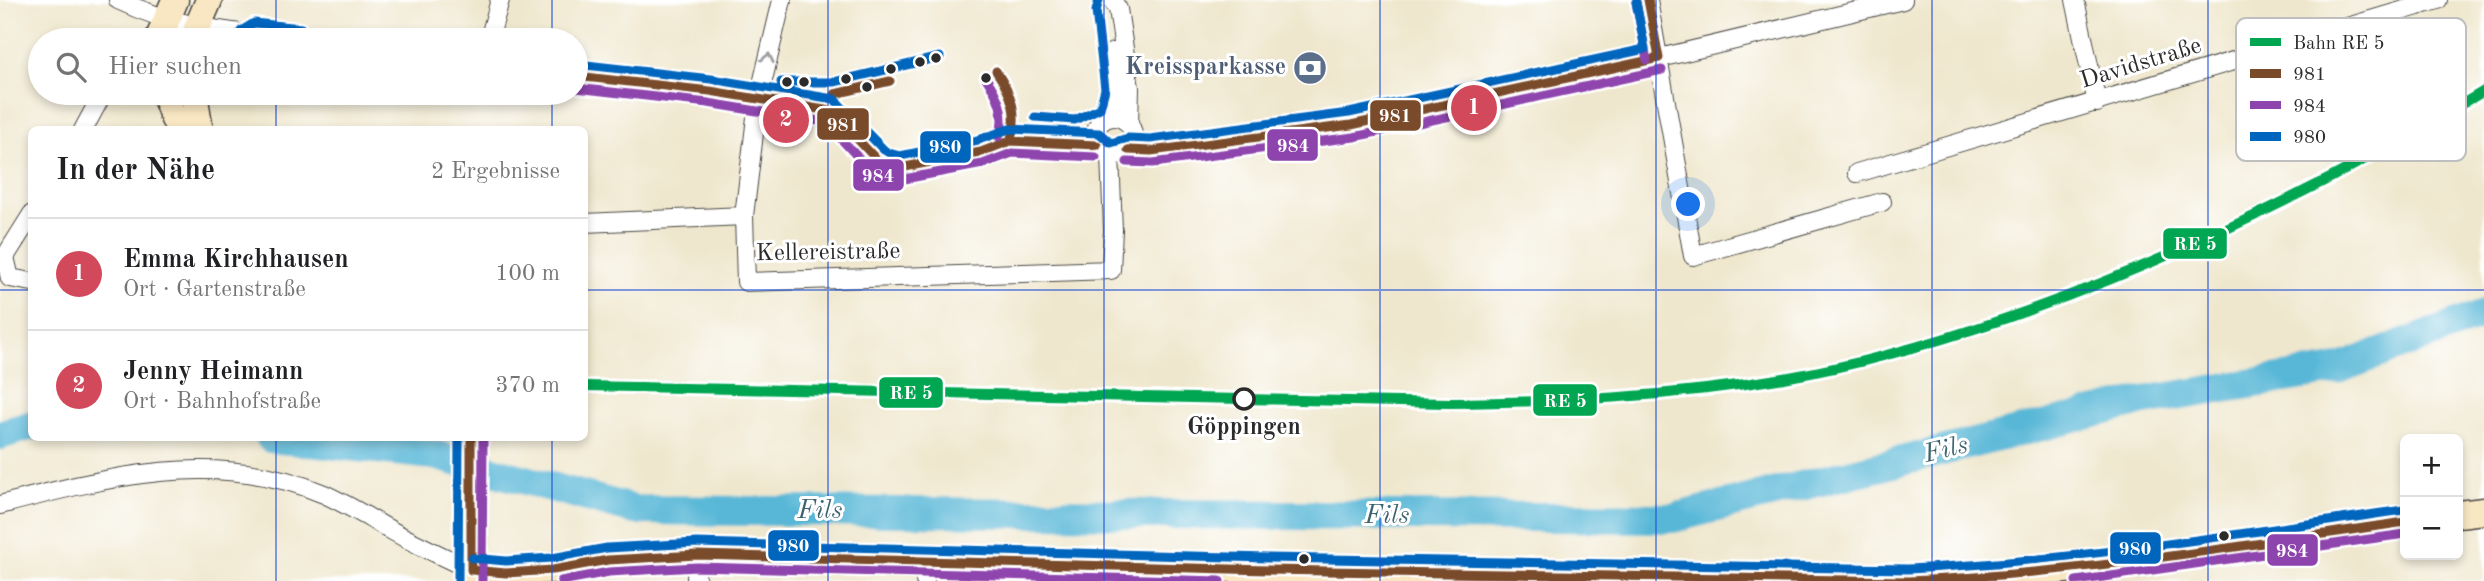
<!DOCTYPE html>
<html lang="de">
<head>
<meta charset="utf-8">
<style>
  :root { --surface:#fff; --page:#f6f6f6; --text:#202124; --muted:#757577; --line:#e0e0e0; --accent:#d1495b }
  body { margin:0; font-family:"Old Standard TT",serif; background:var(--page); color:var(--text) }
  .controls { position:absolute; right:21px; bottom:21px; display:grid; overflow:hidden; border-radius:10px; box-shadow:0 4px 10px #0003 }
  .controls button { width:63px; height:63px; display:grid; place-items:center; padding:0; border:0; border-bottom:2px solid var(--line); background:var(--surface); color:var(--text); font:35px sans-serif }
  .you { position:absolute; left:1689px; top:205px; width:24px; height:24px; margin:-18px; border:5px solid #fff; border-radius:50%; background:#1a73e8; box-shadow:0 0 0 10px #1a73e833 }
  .badge { display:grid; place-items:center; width:46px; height:46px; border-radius:50%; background:var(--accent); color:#fff; font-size:23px; font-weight:700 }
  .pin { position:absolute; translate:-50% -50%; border:4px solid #fff; box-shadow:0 2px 7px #0006 }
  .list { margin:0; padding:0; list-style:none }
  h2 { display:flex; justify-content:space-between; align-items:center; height:91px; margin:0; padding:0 28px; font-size:30px }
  h2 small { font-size:23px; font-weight:400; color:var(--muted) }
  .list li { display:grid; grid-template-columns:46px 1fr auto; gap:21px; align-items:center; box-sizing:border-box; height:112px; padding:0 28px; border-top:2px solid var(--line) }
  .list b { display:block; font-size:26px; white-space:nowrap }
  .list p { margin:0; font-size:23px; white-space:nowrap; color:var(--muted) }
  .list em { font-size:23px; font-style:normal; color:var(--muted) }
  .icon { flex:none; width:38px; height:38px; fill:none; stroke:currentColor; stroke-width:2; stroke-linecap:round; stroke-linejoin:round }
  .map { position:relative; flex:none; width:2484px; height:581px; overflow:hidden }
  .search { position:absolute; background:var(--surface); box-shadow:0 4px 10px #0003; left:28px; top:28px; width:560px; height:77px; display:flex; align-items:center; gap:18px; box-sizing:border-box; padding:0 24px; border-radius:38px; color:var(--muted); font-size:26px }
  .panel { position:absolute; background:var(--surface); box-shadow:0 4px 10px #0003; left:28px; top:126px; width:560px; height:315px; border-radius:10px }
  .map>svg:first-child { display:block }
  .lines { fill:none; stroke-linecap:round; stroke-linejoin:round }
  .river { stroke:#59b7d7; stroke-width:30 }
  .street-casing { stroke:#484743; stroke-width:20 }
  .secondary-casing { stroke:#484743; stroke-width:29 }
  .street { stroke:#fff; stroke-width:18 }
  .secondary { stroke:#f9e7c3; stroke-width:26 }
  .bus-1-casing { stroke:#fff; stroke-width:14 }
  .bus-2-casing { stroke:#fff; stroke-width:14 }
  .bus-3-casing { stroke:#fff; stroke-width:14 }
  .bus-1 { stroke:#7a4b2a; stroke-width:9 }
  .bus-2 { stroke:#8e44ad; stroke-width:9 }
  .bus-3 { stroke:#0065bd; stroke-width:9 }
  .rail-1-casing { stroke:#fff; stroke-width:16 }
  .rail-1 { stroke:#00a651; stroke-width:10 }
  .oneway { stroke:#a0a0a0 }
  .grid { fill:none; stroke:#1d4ed8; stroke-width:2; stroke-opacity:0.55 }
  .bus-dot { fill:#2b2b2b; stroke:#fff; stroke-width:2.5 }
  .stop-dot { fill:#fff; stroke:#2b2b2b; stroke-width:3.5 }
  .labels { text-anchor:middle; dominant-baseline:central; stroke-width:6; stroke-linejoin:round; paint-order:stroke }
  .street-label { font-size:24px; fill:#2b2b2b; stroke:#fff }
  .service-label { font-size:24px; font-weight:bold; fill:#4e5e75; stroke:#fff; text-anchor:end }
  .stop-label { font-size:24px; font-weight:bold; fill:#2b2b2b; stroke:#fff }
  .water-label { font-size:26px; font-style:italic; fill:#3d6370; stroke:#fff }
  .key { fill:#fff; stroke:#bfbfbf; stroke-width:2 }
  .key-label { font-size:19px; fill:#2b2b2b }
  .line-badge { stroke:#fff; stroke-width:2.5 }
  .badge-label { font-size:19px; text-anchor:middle; font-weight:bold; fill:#fff }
</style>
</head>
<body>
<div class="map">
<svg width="2484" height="581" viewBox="0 0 2484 581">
  <rect width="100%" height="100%" fill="#fff"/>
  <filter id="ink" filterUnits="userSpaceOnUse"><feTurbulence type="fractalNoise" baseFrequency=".0143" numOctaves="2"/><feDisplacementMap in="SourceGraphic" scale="14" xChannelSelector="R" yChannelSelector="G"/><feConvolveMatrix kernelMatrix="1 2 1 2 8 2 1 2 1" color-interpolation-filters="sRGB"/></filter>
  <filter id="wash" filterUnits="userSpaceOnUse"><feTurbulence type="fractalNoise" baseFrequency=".00686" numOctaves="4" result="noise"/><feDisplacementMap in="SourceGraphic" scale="28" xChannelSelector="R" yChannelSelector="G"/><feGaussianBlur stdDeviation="1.57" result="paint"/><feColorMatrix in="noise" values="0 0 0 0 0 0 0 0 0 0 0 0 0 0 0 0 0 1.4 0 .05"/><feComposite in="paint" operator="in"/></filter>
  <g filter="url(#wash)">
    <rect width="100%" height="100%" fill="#efe7cd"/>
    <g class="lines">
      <path class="river" d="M 0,435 L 32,425
        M 271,438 L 434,455 L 635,510 L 1673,518 L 2138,402 L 2335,370 L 2484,314"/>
    </g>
  </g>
  <g filter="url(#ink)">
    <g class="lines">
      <g class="street-casing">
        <path id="street" d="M 118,0 C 181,30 233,32 300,40
          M 782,0 L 758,101 L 744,216 L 746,282 L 1111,270 L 1113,230 L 1110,155
          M 1112,0 L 1118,9 L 1130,88 L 1129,124
          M 1648,0 L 1693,256 L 1882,202
          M 2075,0 L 2097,103
          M 489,40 L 500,0
          M 576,76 L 710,91 L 831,111 L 876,159 L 884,165 L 900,168 L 981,152 L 1010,141 L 1097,145
          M1095 136a19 19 0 1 1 38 0a19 19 0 1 1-38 0Z
          M 1110,117 L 1116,101 L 1113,52
          M 83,130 L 103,93
          M 1128,150 L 1151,151 L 1351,125 L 1584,76 L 1903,0
          M 1857,173 L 2438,0
          M 32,214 L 5,257 L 10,278 L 32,282
          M 584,223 L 744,216
          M 0,505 C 107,477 217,448 324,494 C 353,507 380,525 409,540 C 429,550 450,560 471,570
          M 696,581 L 697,555
          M 925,581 L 925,561"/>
      </g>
      <g class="secondary-casing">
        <path id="secondary" d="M 158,40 L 175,0
          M 196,40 L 197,28 L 209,0
          M 164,93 L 174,119 L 182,130
          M 194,93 L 200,130
          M 2458,514 L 2484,511
          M 471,570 L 506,573 L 553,570 L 608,560 L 697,555 L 1268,570 L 1908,581 C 2075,577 2240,545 2405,522
          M 470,581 L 471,438"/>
      </g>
      <use href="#street" class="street"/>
      <use href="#secondary" class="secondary"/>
      <g class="bus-1-casing">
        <path id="bus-1" d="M 1648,0 L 1659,58
          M 996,71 C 1011,93 1020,115 1010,141
          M 576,76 L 710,91 L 831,111 L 876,159 L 884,165 L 900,168 L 981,152 L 1010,141 L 1097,145
          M 835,94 L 890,81
          M 1128,150 L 1151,151 L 1351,125 L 1659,58
          M 471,438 L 471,570
          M 471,570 L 506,573 L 553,570 L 608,560 L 697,555 L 1268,570 L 1908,581 C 2075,574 2240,546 2405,522"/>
      </g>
      <g class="bus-2-casing">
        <path id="bus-2" d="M 1636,2 L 1647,60
          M 986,78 C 998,96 1007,114 999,137
          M 576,88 L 708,103 L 825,122 L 869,169 L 880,176 L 899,180 L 983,164 L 1012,153 L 1096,157
          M 1127,162 L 1153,163 L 1354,137 L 1662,70
          M 482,581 L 483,438
          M 561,581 L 609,572 L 697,567 L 1220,581
          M 2076,581 L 2405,534"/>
      </g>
      <g class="bus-3-casing">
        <path id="bus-3" d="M 241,31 L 254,23 L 301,28
          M 577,64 L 711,79 L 834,99 L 884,150 L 889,153 L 900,156 L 978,140 L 1009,129 L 1099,133 L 1111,143 L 1128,138 L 1150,139 L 1349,113 L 1645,49 L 1636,2
          M 781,82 L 834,82 L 940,57
          M 1035,117 L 1075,120 L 1100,108 L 1105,89 L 1096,11 L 1099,0
          M 472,558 L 506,561 L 552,558 L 607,548 L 697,543 L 1268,558 L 1908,569 C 2075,561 2238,534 2403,510
          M 458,581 L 459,438"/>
      </g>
      <use href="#bus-1" class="bus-1"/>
      <use href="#bus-2" class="bus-2"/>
      <use href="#bus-3" class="bus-3"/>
      <g class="rail-1-casing">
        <path id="rail-1" d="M 584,386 L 1449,403 C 1561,402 1672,397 1784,378 C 1859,365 1934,343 2007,318 C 2174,260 2333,183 2484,91"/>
      </g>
      <use href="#rail-1" class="rail-1"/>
    </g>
    <defs><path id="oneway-chevron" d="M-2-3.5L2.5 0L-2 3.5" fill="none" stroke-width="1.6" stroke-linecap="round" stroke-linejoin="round" transform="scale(1.75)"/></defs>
    <use class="oneway" href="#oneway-chevron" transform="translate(768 58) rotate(-78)"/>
  </g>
  <path class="grid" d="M 276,0 L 276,40M 552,0 L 552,40M 828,0 L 828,581M 1104,0 L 1104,581M 1380,0 L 1380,581M 1656,0 L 1656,581M 1932,0 L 1932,581M 2208,0 L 2208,581M 276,93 L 276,130M 552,93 L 552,130M 0,290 L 32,290M 584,290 L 2484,290M 276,438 L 276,581M 552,438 L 552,581"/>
  <defs>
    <g id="bank-disc" transform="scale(1.75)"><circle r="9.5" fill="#5c6f8a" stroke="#fff"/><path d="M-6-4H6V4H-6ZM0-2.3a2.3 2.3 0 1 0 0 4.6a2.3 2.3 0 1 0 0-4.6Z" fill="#fff"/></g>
  </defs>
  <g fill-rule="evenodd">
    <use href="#bank-disc" x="1310" y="68"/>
  </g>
  <g class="bus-dot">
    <circle cx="936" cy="58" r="6"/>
    <circle cx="920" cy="62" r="6"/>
    <circle cx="891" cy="69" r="6"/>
    <circle cx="986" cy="78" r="6"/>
    <circle cx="846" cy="79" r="6"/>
    <circle cx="787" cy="82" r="6"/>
    <circle cx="804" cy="82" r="6"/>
    <circle cx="867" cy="87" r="6"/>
    <circle cx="2224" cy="536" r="6"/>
    <circle cx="1304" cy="559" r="6"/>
  </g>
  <circle class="stop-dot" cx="1244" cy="399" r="10"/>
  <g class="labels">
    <g class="street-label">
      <text transform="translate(2141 64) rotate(-17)">Davidstraße</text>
      <text transform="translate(828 253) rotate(-1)">Kellereistraße</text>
    </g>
    <g class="service-label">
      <text x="1286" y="68">Kreissparkasse</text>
    </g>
    <g class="stop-label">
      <text x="1244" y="428">Göppingen</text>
    </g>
    <g class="water-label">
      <text transform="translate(1946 450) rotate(-14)">Fils</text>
      <text x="820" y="511">Fils</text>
      <text x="1387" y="516">Fils</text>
    </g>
  </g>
  <rect x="2236" y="18" width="230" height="143" rx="10" class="key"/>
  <rect x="2250" y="38" width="31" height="8" fill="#00a651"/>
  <rect x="2250" y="69" width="31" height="9" fill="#7a4b2a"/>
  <rect x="2250" y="101" width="31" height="8" fill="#8e44ad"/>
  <rect x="2250" y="132" width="31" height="9" fill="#0065bd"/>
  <g class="key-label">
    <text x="2293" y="49">Bahn RE 5</text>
    <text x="2293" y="80">981</text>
    <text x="2293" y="112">984</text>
    <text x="2293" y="143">980</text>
  </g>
  <g class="line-badge">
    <rect x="1369" y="99" width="53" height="33" rx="7" fill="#7a4b2a"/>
    <rect x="816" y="107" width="54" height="34" rx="7" fill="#7a4b2a"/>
    <rect x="1266" y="128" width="53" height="34" rx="7" fill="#8e44ad"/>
    <rect x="919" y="130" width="53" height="34" rx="7" fill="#0065bd"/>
    <rect x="852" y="158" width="53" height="34" rx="7" fill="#8e44ad"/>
    <rect x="2162" y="227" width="66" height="33" rx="7" fill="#00a651"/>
    <rect x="878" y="376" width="66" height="33" rx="7" fill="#00a651"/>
    <rect x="1532" y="383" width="66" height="34" rx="7" fill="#00a651"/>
    <rect x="767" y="529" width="53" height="33" rx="7" fill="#0065bd"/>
    <rect x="2109" y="531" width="53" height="34" rx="7" fill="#0065bd"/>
    <rect x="2266" y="533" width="53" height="34" rx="7" fill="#8e44ad"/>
  </g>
  <g class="badge-label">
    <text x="1395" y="122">981</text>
    <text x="843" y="131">981</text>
    <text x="1293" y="152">984</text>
    <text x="945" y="153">980</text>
    <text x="878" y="182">984</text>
    <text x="2195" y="250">RE 5</text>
    <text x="911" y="399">RE 5</text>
    <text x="1565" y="407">RE 5</text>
    <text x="793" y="552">980</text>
    <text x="2135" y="555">980</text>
    <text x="2292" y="557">984</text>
  </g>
</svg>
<div class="controls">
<button>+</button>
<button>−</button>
</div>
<div class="you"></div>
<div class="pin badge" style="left:1474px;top:108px">1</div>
<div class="pin badge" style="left:786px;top:120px">2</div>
<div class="search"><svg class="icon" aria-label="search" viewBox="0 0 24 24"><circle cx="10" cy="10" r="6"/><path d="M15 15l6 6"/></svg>Hier suchen</div>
<section class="panel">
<h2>In der Nähe<small>2 Ergebnisse</small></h2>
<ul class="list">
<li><span class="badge">1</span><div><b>Emma Kirchhausen</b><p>Ort · Gartenstraße</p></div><em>100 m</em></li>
<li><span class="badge">2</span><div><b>Jenny Heimann</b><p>Ort · Bahnhofstraße</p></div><em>370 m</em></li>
</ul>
</section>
</div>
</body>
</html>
